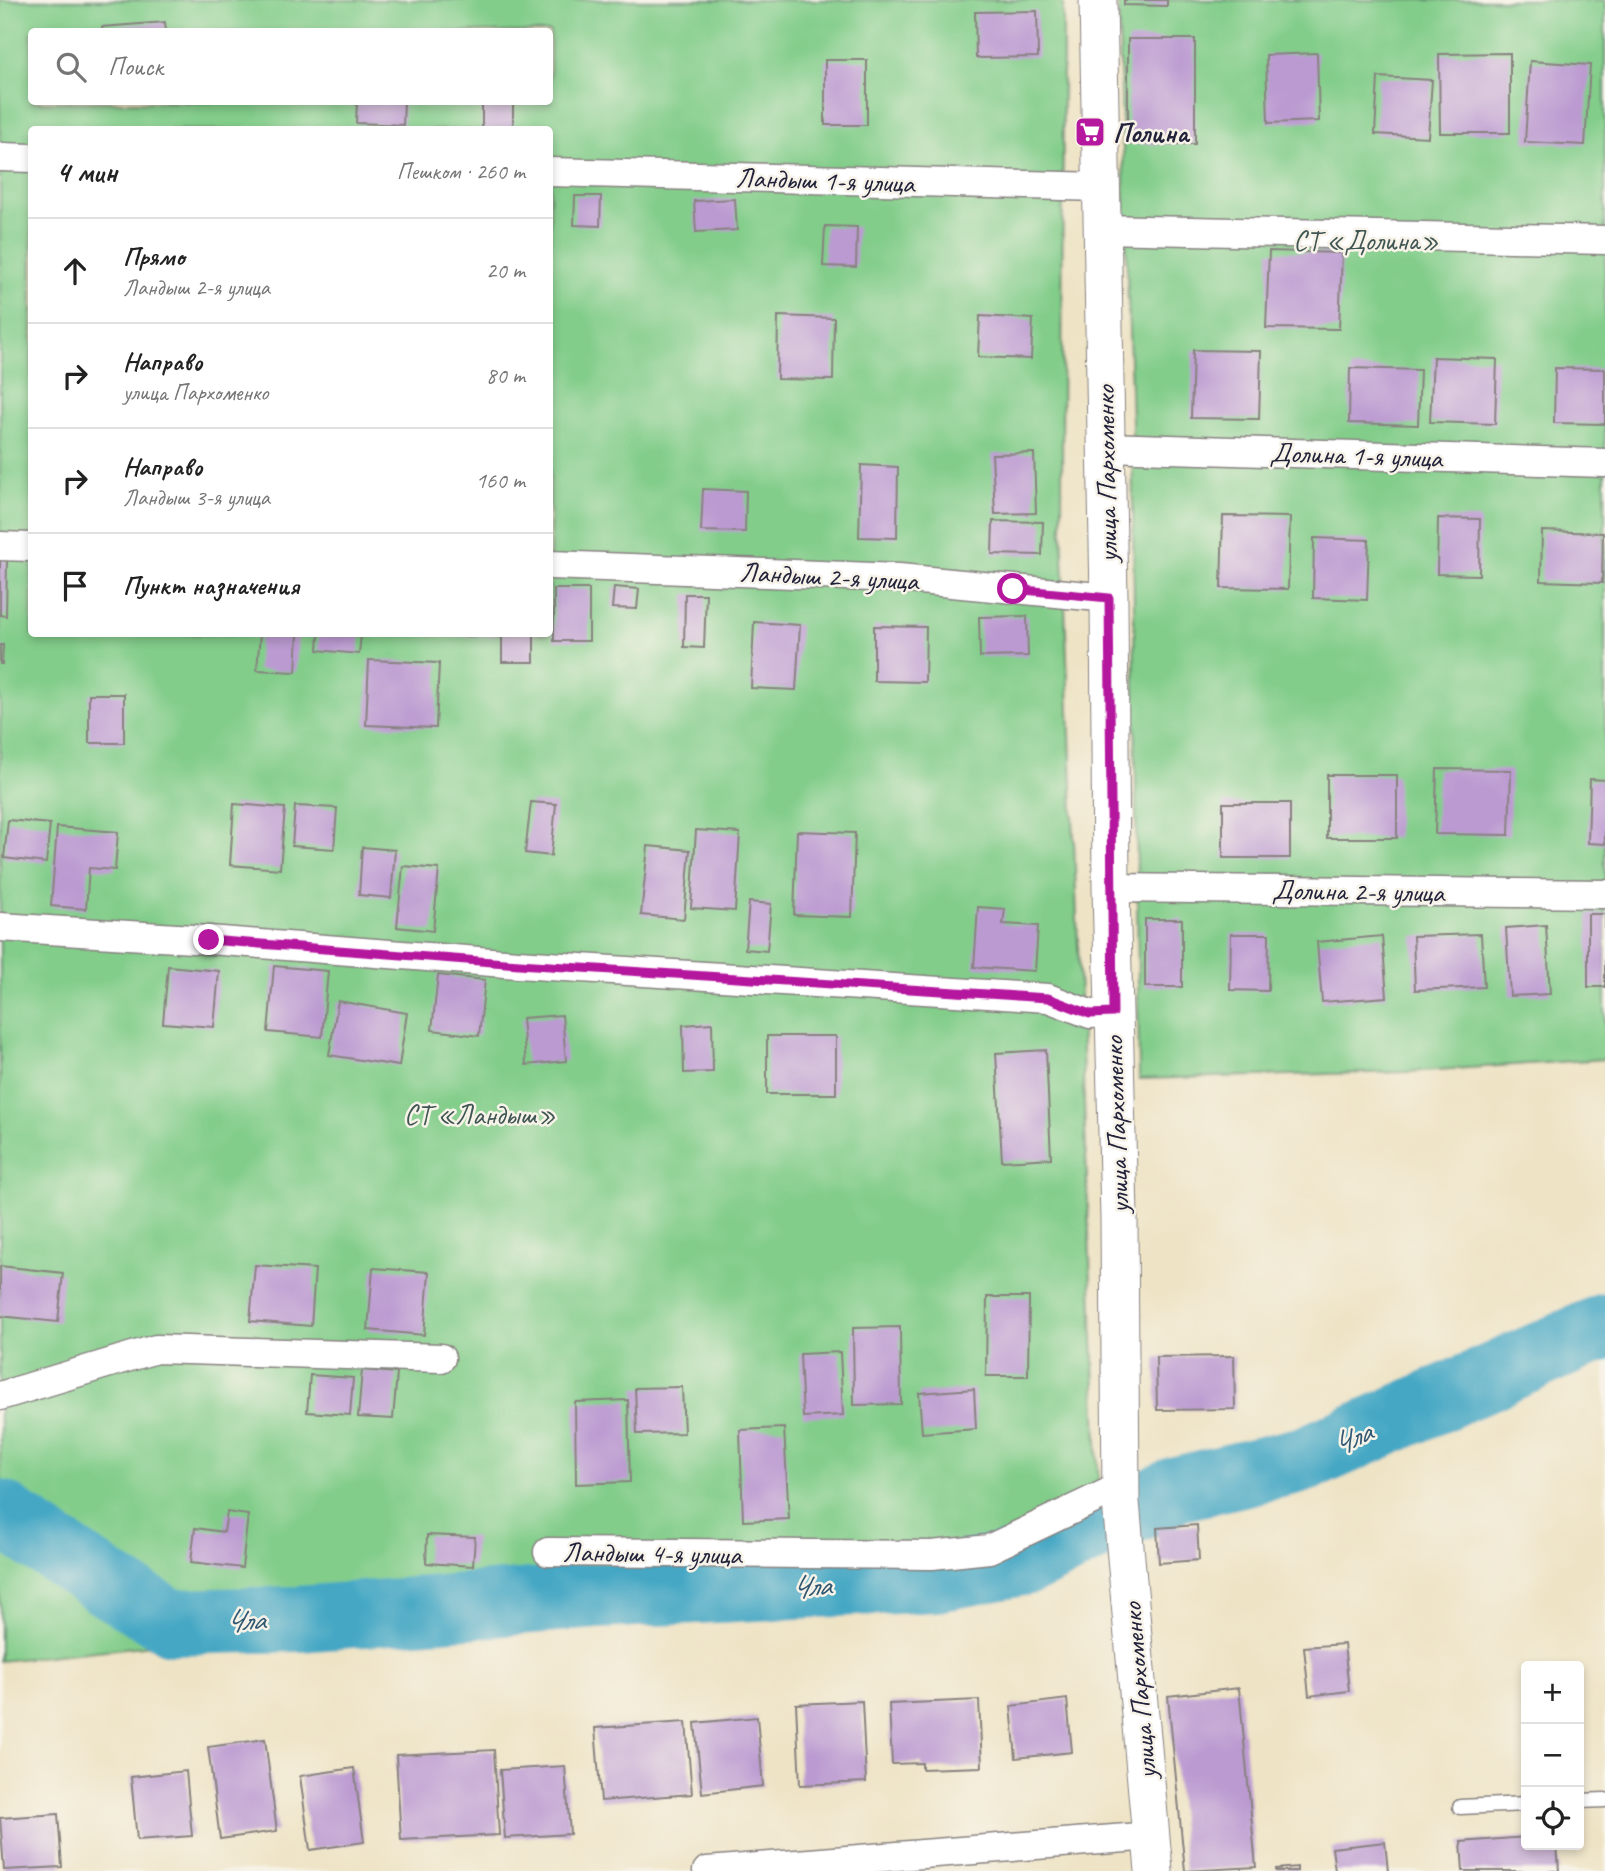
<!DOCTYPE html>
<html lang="ru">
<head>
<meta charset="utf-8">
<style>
  :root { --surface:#fff; --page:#f2f2f2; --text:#222; --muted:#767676; --line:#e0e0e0 }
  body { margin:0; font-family:Caveat,sans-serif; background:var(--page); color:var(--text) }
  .controls { position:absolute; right:21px; bottom:21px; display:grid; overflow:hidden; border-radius:7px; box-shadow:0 4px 10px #0003 }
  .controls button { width:63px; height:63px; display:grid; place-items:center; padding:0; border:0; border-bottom:2px solid var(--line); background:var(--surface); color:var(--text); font:35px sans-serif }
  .stop { position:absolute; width:21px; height:21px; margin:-16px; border:5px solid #b5179e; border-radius:50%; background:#fff }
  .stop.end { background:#b5179e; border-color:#fff; box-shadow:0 2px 7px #0008 }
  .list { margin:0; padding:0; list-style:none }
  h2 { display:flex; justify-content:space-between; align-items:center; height:91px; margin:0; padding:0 28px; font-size:30px }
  h2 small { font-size:23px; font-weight:400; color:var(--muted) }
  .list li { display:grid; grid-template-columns:46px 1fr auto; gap:21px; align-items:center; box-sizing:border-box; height:105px; padding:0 28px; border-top:2px solid var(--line) }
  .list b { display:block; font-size:26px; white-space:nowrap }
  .list p { margin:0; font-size:23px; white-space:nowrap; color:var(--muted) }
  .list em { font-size:23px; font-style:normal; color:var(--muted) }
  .icon { flex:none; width:38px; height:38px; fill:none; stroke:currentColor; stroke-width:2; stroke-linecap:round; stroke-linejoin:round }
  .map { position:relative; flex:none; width:1605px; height:1871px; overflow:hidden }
  .search { position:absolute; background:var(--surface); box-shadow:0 4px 10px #0003; left:28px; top:28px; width:525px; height:77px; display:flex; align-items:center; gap:18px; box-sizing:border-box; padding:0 24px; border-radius:7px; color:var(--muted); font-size:26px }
  .panel { position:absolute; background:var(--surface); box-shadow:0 4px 10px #0003; left:28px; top:126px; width:525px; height:511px; border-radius:7px }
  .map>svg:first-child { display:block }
  .green { fill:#82cd8a; stroke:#527862; stroke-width:2; fill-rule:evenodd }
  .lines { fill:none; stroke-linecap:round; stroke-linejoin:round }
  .river { stroke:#44a7c4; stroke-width:66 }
  .building { fill:#bb9ad1 }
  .service-casing { stroke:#888280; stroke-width:17 }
  .minor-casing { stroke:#888280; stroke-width:31 }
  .tertiary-casing { stroke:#888280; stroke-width:39 }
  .service { stroke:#fff; stroke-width:14 }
  .minor { stroke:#fff; stroke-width:28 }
  .tertiary { stroke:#fff; stroke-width:37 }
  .route { stroke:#b5179e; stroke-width:9 }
  .labels { text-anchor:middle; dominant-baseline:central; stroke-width:5; stroke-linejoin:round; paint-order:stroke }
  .poi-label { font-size:28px; font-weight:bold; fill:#22223b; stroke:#f7f3e8; text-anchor:start }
  .street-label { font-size:28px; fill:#22223b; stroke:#f7f3e8 }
  .park-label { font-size:28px; fill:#3f5553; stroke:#f7f3e8 }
  .water-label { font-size:30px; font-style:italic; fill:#305772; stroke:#f7f3e8 }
</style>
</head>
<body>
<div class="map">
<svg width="1605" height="1871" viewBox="0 0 1605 1871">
  <rect width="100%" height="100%" fill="#f7f3e8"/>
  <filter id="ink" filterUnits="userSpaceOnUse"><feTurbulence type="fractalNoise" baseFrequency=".0143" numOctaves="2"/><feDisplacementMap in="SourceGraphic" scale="14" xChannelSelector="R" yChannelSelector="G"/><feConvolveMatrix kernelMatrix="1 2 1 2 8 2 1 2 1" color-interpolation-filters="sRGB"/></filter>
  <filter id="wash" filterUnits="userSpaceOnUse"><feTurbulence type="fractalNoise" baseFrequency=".00686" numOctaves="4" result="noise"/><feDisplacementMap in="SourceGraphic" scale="28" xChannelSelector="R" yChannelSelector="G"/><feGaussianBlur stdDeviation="1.57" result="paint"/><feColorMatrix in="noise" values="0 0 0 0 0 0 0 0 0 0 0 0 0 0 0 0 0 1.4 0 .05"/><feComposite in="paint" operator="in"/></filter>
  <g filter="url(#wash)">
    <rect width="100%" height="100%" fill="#eee3c5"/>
    <path class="green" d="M 0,0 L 1063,0 L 1062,527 L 1101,1546 L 648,1570 L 366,1623 L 0,1661 ZM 32,32 L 550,32 L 550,102 L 32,102 ZM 32,130 L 550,130 L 550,634 L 32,634 Z
      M 1118,0 L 1605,0 L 1605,1059 L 1406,1072 L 1139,1079 L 1132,421 Z"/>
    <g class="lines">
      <path class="river" d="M 0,1513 L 113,1588 L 172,1622 L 299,1619 L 596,1596 L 936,1579 L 1028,1562 L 1177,1489 L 1305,1459 L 1605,1326"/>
    </g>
    <g id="blocks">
      <path class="building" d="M 1124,0 L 1167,0 L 1167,6 L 1124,5 Z
        M 1037,11 L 1038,57 L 976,58 L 975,12 Z
        M 165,22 L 166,32 L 103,32 L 102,27 Z
        M 1128,39 L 1195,39 L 1195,144 L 1128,144 Z
        M 1317,53 L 1319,121 L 1268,123 L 1266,55 Z
        M 1510,53 L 1510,133 L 1440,133 L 1439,54 Z
        M 825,60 L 867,60 L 867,125 L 825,125 Z
        M 1530,61 L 1590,65 L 1585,145 L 1525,142 Z
        M 1378,77 L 1432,80 L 1428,137 L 1375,134 Z
        M 357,102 L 404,102 L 403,125 L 356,123 Z
        M 482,102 L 513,102 L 513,130 L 482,130 Z
        M 575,196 L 601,196 L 600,226 L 574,225 Z
        M 735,199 L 737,230 L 696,232 L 694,201 Z
        M 825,226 L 857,227 L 856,267 L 823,266 Z
        M 1269,251 L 1342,253 L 1339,329 L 1266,328 Z
        M 778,316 L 834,318 L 833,380 L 777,379 Z
        M 980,316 L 1033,319 L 1031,359 L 978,357 Z
        M 1193,350 L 1261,351 L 1259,419 L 1191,418 Z
        M 1433,357 L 1497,359 L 1495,424 L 1430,422 Z
        M 1350,368 L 1420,370 L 1418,425 L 1349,423 Z
        M 1555,368 L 1605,369 L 1605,424 L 1554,423 Z
        M 1034,453 L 1036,513 L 995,514 L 992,454 Z
        M 861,465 L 898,467 L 897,538 L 859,537 Z
        M 703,489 L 746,491 L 745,532 L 701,531 Z
        M 1223,516 L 1290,517 L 1288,589 L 1221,588 Z
        M 1438,518 L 1480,519 L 1479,575 L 1437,574 Z
        M 993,521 L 1043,522 L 1042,555 L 992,554 Z
        M 1542,531 L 1603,533 L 1602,583 L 1541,581 Z
        M 1314,538 L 1369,540 L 1367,600 L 1313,598 Z
        M 0,560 L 7,560 L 6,616 L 0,615 Z
        M 614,587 L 639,589 L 637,609 L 612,608 Z
        M 554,589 L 589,589 L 589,641 L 554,641 Z
        M 685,594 L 706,594 L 704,648 L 684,647 Z
        M 1027,616 L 1028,656 L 980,657 L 979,617 Z
        M 754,622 L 800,625 L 796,690 L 751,688 Z
        M 874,626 L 926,627 L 925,682 L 874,681 Z
        M 260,634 L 298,634 L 296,672 L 257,670 Z
        M 319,634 L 361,634 L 359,654 L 318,650 Z
        M 463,634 L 496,634 L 496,636 L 463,636 Z
        M 502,634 L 534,634 L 534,662 L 502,662 Z
        M 0,645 L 3,645 L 2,664 L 0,664 Z
        M 369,660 L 439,663 L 436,728 L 366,725 Z
        M 89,694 L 124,694 L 124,743 L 89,743 Z
        M 1437,769 L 1511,770 L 1509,835 L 1435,834 Z
        M 1327,775 L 1397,775 L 1397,838 L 1327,838 Z
        M 1590,779 L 1605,780 L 1605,844 L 1588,843 Z
        M 531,802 L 556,804 L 551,856 L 525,853 Z
        M 1223,803 L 1290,803 L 1290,858 L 1223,858 Z
        M 234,804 L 285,808 L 280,869 L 230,865 Z
        M 295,806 L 337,808 L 334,849 L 292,846 Z
        M 8,820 L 50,824 L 46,863 L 4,858 Z
        M 57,827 L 118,832 L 115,870 L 89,868 L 86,909 L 51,906 Z
        M 696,830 L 740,833 L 735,911 L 691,908 Z
        M 797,831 L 855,833 L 852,917 L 794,915 Z
        M 648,846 L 690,850 L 684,919 L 641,915 Z
        M 362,847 L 395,850 L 391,898 L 359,895 Z
        M 403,866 L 439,869 L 433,931 L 397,927 Z
        M 749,902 L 771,904 L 767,951 L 745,949 Z
        M 978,907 L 1005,909 L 1003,924 L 1038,926 L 1035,971 L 974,967 Z
        M 1588,914 L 1605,914 L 1605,987 L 1588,987 Z
        M 1145,919 L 1182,919 L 1182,987 L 1145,987 Z
        M 1546,925 L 1550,994 L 1510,996 L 1506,928 Z
        M 1231,934 L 1269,934 L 1268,991 L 1230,990 Z
        M 1481,934 L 1484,987 L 1415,990 L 1413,936 Z
        M 1382,936 L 1387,997 L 1322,1002 L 1317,942 Z
        M 168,966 L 219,971 L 214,1027 L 163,1023 Z
        M 274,966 L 328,971 L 322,1037 L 268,1032 Z
        M 438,975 L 485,980 L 479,1036 L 432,1030 Z
        M 338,1001 L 407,1013 L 399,1066 L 329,1055 Z
        M 562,1015 L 566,1061 L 526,1065 L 522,1018 Z
        M 712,1023 L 713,1072 L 684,1073 L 683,1025 Z
        M 767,1036 L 836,1036 L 836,1094 L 767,1094 Z
        M 1046,1050 L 1051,1158 L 1002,1161 L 996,1053 Z
        M 255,1265 L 315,1269 L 311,1326 L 250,1321 Z
        M 0,1266 L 63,1273 L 58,1322 L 0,1316 Z
        M 373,1268 L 429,1272 L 424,1335 L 368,1330 Z
        M 987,1297 L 1029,1297 L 1028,1376 L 986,1376 Z
        M 900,1327 L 901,1404 L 854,1405 L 853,1328 Z
        M 840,1352 L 843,1415 L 803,1417 L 800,1354 Z
        M 1234,1356 L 1235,1409 L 1157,1410 L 1156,1357 Z
        M 362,1370 L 397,1373 L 393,1419 L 358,1417 Z
        M 310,1375 L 353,1378 L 350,1415 L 307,1412 Z
        M 682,1387 L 684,1433 L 637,1434 L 635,1388 Z
        M 974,1389 L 976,1429 L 922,1433 L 919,1393 Z
        M 628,1400 L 630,1482 L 576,1484 L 575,1402 Z
        M 784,1428 L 789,1519 L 743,1521 L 740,1430 Z
        M 227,1512 L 248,1515 L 242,1568 L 191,1562 L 195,1528 L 224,1532 Z
        M 1197,1525 L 1199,1560 L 1159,1563 L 1157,1528 Z
        M 427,1535 L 475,1537 L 473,1566 L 426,1563 Z
        M 1344,1644 L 1349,1691 L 1309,1696 L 1304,1647 Z
        M 1239,1688 L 1256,1867 L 1185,1871 L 1168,1696 Z
        M 1067,1699 L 1072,1752 L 1016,1758 L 1011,1706 Z
        M 979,1700 L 982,1767 L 922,1769 L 922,1763 L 892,1764 L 889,1704 Z
        M 862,1701 L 866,1782 L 800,1785 L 796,1704 Z
        M 757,1717 L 763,1786 L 702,1793 L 695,1723 Z
        M 686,1722 L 692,1794 L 601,1801 L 595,1728 Z
        M 265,1739 L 277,1831 L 220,1839 L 208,1747 Z
        M 494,1750 L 499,1835 L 401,1840 L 396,1755 Z
        M 565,1766 L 570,1834 L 505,1838 L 500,1770 Z
        M 354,1768 L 364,1842 L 310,1850 L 300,1776 Z
        M 186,1771 L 192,1836 L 137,1840 L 131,1777 Z
        M 58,1814 L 62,1867 L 4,1870 L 0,1818 Z
        M 1526,1837 L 1526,1845 L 1557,1845 L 1559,1871 L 1463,1871 L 1461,1842 Z
        M 1385,1842 L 1388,1871 L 1335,1871 L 1332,1848 Z
        M 1297,1867 L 1297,1871 L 1276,1871 L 1276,1869 Z"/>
    </g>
  </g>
  <g filter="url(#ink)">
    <use href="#blocks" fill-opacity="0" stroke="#888280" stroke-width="2"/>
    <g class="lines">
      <g class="service-casing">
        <path id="service" d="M 1579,1801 L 1605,1800
          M 1460,1807 L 1526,1804"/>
      </g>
      <g class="minor-casing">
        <path id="minor" d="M 0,157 L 32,158
          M 550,172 L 1100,187
          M 1101,229 L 1605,240
          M 1106,447 L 1605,463
          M 0,546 L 32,547
          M 550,565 L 899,578 L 1109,598
          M 1111,888 L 1605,894
          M 0,927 L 209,940 L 518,964 L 1048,998 L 1090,1014 L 1113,1013
          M 0,1396 L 156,1349 L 441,1358
          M 548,1552 L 932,1555 L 989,1549 L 1120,1487
          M 707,1871 L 1152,1836"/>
      </g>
      <g class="tertiary-casing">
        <path id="tertiary" d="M 1098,0 L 1109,598 L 1111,888 L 1119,1218 L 1121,1502 L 1154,1871"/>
      </g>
      <use href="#service" class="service"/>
      <use href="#minor" class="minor"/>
      <use href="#tertiary" class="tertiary"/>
    </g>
  </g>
  <g class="lines" filter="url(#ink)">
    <path class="route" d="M 209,940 L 519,964 L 1048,998 L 1090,1014 L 1113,1013 L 1109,598 L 1013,589"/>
  </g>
  <defs>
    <g id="supermarket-square" transform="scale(1.575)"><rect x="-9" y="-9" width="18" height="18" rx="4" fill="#b5179e" stroke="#f7f3e8"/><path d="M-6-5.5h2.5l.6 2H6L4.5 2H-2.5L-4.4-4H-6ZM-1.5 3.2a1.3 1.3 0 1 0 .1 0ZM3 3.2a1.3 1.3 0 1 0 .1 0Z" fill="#fff"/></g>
  </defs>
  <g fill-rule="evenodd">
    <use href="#supermarket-square" x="1090" y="132"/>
  </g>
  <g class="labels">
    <g class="poi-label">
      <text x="1113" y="132">Полина</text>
    </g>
    <g class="street-label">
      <text transform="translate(825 180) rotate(2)">Ландыш 1-я улица</text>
      <text transform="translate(1356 455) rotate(2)">Долина 1-я улица</text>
      <text transform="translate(1106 474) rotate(-91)">улица Пархоменко</text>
      <text transform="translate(829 576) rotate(3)">Ландыш 2-я улица</text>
      <text transform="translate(1358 891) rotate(1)">Долина 2-я улица</text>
      <text transform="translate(1116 1125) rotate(-92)">улица Пархоменко</text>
      <text transform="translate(652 1553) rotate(1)">Ландыш 4-я улица</text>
      <text transform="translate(1139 1691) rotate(-95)">улица Пархоменко</text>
    </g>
    <g class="park-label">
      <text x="1366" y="240">СТ «Долина»</text>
      <text x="480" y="1114">СТ «Ландыш»</text>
    </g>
    <g class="water-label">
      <text transform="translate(1352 1438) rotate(-24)">Чла</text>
      <text transform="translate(811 1586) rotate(-4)">Чла</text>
      <text transform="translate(245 1620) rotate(-2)">Чла</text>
    </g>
  </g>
</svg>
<div class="controls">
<button>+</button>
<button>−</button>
<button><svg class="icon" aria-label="locate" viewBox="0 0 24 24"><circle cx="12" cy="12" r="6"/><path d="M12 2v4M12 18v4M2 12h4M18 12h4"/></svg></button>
</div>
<div class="stop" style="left:1013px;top:589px"></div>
<div class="stop end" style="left:209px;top:940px"></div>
<div class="search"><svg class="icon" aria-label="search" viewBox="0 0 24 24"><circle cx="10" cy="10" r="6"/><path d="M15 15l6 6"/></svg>Поиск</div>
<section class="panel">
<h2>4 мин<small>Пешком · 260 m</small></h2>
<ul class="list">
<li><svg class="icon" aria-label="ahead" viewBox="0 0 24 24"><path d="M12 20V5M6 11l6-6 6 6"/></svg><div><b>Прямо</b><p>Ландыш 2-я улица</p></div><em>20 m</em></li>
<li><svg class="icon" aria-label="right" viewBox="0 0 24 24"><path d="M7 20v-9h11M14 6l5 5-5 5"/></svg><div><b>Направо</b><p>улица Пархоменко</p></div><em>80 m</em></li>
<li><svg class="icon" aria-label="right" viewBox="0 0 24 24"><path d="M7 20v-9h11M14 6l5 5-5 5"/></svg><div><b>Направо</b><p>Ландыш 3-я улица</p></div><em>160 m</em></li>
<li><svg class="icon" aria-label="arrive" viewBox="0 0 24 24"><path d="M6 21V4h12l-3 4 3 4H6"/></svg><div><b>Пункт назначения</b></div></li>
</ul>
</section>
</div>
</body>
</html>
